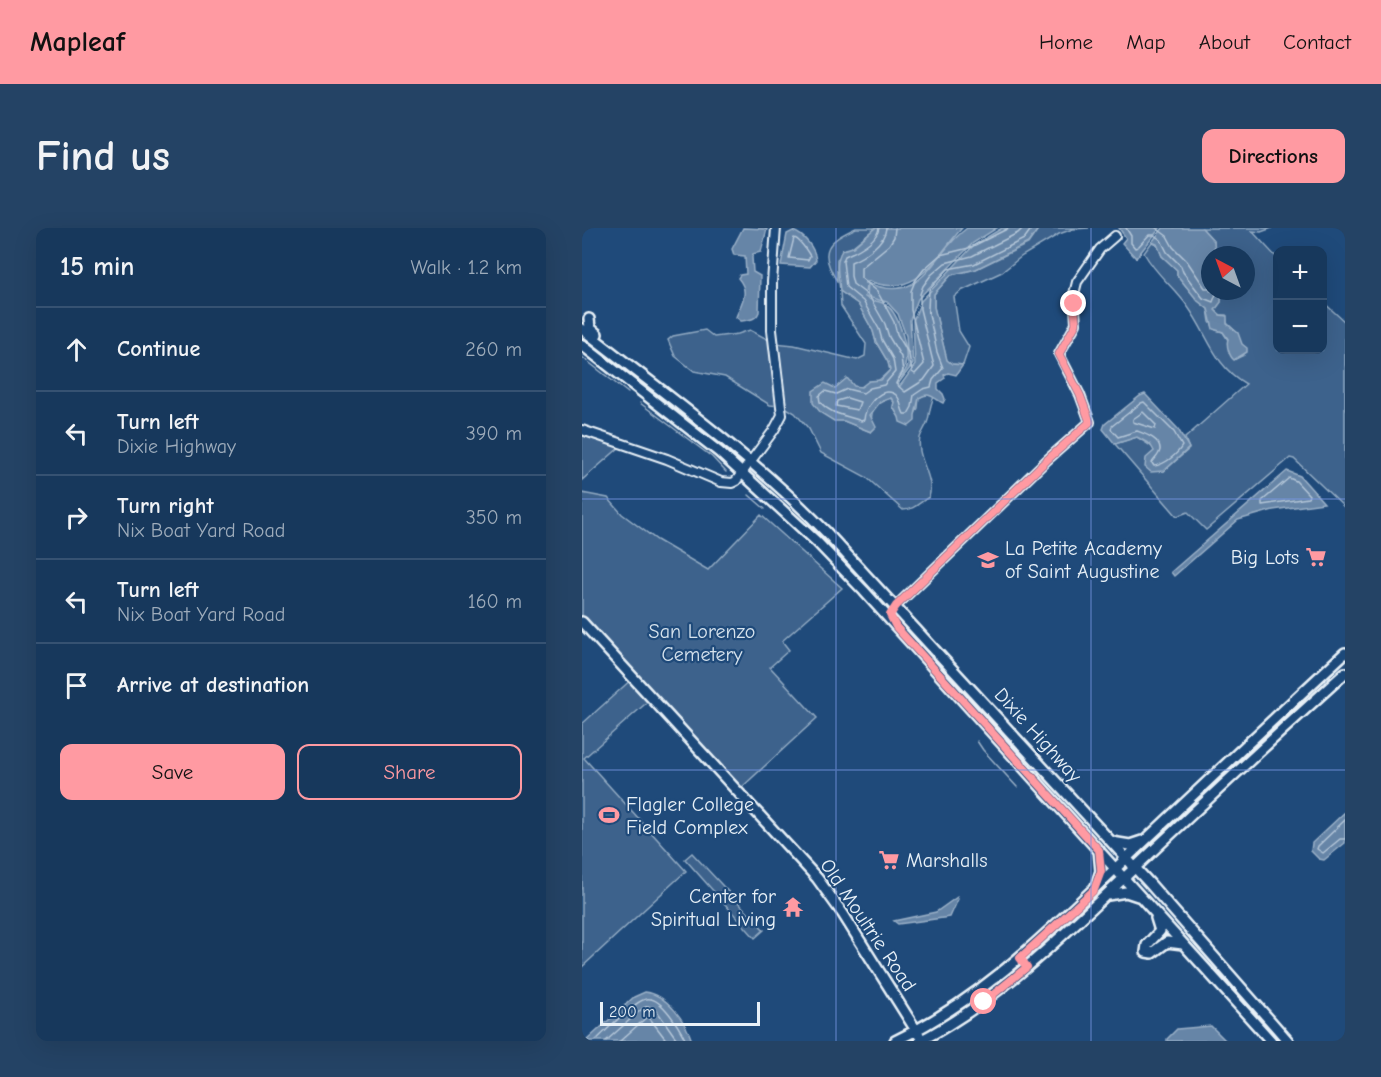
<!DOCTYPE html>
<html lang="en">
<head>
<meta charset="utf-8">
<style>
  :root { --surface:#17385c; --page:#244365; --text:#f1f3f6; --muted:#9eacbb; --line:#365272; --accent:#ff9aa2 }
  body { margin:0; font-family:"Comic Neue",sans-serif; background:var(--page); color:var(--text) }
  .controls { position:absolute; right:18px; top:18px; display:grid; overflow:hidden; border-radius:12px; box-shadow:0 6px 24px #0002 }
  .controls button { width:54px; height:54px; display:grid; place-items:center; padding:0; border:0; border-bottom:2px solid var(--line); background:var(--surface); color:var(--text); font:30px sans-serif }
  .compass { position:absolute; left:619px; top:18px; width:54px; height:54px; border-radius:50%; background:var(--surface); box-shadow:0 6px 24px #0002; rotate:319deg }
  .scale { position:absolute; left:18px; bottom:15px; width:160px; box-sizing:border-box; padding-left:6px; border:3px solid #e8f1f8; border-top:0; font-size:16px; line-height:21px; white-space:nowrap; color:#e8f1f8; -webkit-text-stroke:4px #1f4a7a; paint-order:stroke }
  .stop { position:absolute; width:18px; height:18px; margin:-14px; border:4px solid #ff9aa2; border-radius:50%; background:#fff }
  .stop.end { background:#ff9aa2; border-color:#fff; box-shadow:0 2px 6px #0008 }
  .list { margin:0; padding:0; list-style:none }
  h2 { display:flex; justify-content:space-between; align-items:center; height:78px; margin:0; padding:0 24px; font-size:26px }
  h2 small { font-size:20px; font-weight:400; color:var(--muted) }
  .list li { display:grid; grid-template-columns:39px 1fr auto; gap:18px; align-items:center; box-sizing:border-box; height:84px; padding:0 24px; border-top:2px solid var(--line) }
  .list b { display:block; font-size:22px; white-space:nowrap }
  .list p { margin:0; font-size:20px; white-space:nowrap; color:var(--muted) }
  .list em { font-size:20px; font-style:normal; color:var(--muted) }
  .actions { display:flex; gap:12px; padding:18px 24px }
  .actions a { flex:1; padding:14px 0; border:2px solid var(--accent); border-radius:12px; text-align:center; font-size:21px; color:var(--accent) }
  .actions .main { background:var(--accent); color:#111 }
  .icon { flex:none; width:33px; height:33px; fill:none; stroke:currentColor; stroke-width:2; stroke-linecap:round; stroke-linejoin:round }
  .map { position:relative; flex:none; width:763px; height:813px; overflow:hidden; border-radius:12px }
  header { display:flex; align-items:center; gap:36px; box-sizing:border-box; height:84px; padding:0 30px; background:var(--accent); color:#111 }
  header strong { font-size:28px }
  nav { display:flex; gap:33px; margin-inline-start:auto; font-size:21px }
  .intro { display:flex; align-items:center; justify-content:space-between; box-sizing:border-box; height:144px; padding:0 36px }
  h1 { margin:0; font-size:42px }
  .button { padding:15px 27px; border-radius:12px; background:var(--accent); color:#111; font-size:21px; font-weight:700 }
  main { display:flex; gap:36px; padding:0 36px }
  aside { flex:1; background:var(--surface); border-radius:12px; box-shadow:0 6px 24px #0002 }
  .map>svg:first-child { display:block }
  .green { fill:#3c628c; stroke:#92aac2; stroke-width:1.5 }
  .water { fill:#6685a7; stroke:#9ab0c7; stroke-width:1.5 }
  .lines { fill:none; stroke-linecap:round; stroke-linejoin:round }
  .shore { stroke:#b4c6d8; stroke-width:1.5 }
  .stream { stroke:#9ab0c7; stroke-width:1.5 }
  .minor-casing { stroke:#e8f1f8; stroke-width:12 }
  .major-casing { stroke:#e8f1f8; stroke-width:14 }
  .minor { stroke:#1f4a7a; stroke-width:8 }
  .major { stroke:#1f4a7a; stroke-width:9 }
  .route { stroke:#ff9aa2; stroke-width:8 }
  .grid { fill:none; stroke:#7897e6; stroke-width:1.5; stroke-opacity:0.55 }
  .labels { text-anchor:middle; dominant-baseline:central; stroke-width:4.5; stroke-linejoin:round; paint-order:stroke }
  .poi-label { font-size:20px; fill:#e8f1f8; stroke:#1f4a7a; text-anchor:start }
  .park-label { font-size:20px; fill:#d7e3ed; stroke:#1f4a7a }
  .street-label { font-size:20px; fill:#e8f1f8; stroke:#1f4a7a }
</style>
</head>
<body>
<header>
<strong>Mapleaf</strong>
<nav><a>Home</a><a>Map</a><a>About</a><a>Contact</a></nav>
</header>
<div class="intro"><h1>Find us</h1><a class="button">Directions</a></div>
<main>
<aside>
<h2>15 min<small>Walk · 1.2 km</small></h2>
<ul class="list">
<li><svg class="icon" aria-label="ahead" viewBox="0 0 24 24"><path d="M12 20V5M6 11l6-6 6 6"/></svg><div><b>Continue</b></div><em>260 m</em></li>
<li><svg class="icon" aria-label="left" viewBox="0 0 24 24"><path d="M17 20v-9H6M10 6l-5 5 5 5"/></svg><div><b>Turn left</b><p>Dixie Highway</p></div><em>390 m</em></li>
<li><svg class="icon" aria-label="right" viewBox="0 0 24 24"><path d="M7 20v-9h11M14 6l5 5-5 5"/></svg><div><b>Turn right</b><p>Nix Boat Yard Road</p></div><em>350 m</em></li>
<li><svg class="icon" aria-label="left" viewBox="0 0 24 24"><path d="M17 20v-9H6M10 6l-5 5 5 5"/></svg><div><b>Turn left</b><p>Nix Boat Yard Road</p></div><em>160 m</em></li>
<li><svg class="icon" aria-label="arrive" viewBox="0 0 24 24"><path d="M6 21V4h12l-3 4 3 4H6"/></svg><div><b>Arrive at destination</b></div></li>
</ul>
<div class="actions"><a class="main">Save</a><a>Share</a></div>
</aside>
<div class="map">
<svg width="763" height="813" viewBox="0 0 763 813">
  <rect width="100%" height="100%" fill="#1f4a7a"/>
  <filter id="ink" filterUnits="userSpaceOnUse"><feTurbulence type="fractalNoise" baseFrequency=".0167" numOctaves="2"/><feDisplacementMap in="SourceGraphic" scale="12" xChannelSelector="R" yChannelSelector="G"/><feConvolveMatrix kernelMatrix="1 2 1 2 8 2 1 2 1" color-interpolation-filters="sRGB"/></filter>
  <g filter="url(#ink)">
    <path class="green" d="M 274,0 L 293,0 L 255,31 L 255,53 C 235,22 246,13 274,0 Z
      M 457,0 L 507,0 L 491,1 L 477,6 L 440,28 L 420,44 L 379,63 L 372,69 L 377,103 L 387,119 L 381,137 L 370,136 L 365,133 L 352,79 L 352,66 L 369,47 L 394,41 L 446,16 Z
      M 620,0 L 690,0 L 679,4 L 670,3 L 695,30 L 696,122 L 740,122 L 741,74 L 763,94 L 763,280 L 712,231 L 708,230 L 624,302 L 606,284 L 595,288 L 533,216 L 555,209 L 572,220 L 582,243 L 607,221 L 603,210 L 664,156 C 631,137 627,108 606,79 C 592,59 575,48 562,25 L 570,14 L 575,16 L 580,28 L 595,42 L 595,47 L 616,73 L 626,81 L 628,94 L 634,102 L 641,104 L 646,112 C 644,120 649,124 655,130 L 662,127 L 655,105 L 645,95 L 644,87 L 639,87 L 633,82 L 639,74 L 639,68 L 642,63 L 664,63 L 664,27 L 633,27 L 632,13 Z
      M 258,63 L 276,76 L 291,103 L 294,114 L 306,134 L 308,142 C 300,150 291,159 278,159 C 268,159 262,155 253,160 L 252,192 L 262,193 L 289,204 C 289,185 288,177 308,170 L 312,174 L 311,179 L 317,189 L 333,186 L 336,180 L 337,170 C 342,167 346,164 352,169 C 348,177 348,183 346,192 C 343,204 335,205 338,223 C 341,239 352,253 347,269 C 338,274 332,282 321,282 L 284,249 L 239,225 L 227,201 L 213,185 L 203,179 L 193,115 L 212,117 L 275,132 L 283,128 L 284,116 L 259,78 Z
      M 123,102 L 132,109 L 156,106 L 168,102 L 187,112 L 197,178 L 188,177 L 143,149 L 112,143 L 93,128 L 86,112 L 91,108 Z
      M 0,205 L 38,219 L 0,252 Z
      M 0,265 L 26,270 L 40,286 L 75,312 L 126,342 L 179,287 L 260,360 L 200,413 L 207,422 L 188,439 L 235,490 L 159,560 L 0,388 Z
      M 51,450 L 70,470 L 2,530 L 104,643 L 0,739 L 0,496 Z
      M 110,625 L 182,702 L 173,710 L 103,631 Z"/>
    <path class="water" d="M 161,0 L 185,1 L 179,24 L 171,26 L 170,29 L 171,44 L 178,48 L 177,84 C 174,92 167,92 159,93 L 154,89 C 160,73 168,64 156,50 L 158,47 L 164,46 L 163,28 L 152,27 L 150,21 Z
      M 293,0 L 380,0 C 353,30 335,72 287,53 L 284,55 L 283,69 C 289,74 298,72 304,77 C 318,86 327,123 323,138 C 321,144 317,149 314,155 L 316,157 L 326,137 L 324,108 L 316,86 L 305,74 L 285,69 L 286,55 C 342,78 350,25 385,0 L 415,0 L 391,15 L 336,71 L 328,92 L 331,136 L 316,156 L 318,158 L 333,137 L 331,93 L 339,73 L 392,17 L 420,0 L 457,0 L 446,15 L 394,41 L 369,47 L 352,66 L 352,79 L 365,132 L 370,136 L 381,137 L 374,147 L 366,145 L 362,147 L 363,150 L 356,155 L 356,161 L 361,166 L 363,171 L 361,175 C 351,170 348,163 337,170 L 333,187 L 333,193 L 327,198 L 318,194 L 317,189 L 311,179 L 312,174 L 309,170 L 298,174 L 288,187 L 294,199 L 289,204 L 262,193 L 252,193 L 239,185 L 231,175 L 231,163 L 243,155 L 253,160 L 265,150 L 272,158 L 279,159 L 287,153 L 299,152 L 308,142 L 306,134 L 294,114 L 291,103 L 276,76 L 258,63 C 257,48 252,36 260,22 L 271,19 Z
      M 537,0 L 578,0 L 554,30 L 540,15 L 544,10 Z
      M 581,0 L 620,0 L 632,13 L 633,27 L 628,27 L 628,63 L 642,63 L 639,68 L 639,74 L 633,82 L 638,87 L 645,88 L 645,96 L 656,105 L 660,116 L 665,120 L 665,124 L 652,132 C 647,128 644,117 646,111 L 641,104 L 631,101 L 626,81 L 616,73 L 595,47 L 595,42 L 580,28 L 575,16 L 570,14 Z
      M 211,3 C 222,7 233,20 234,32 L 228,39 L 199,37 L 205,6 Z
      M 563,166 L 596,201 L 607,220 L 582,243 L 569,244 L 563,239 L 564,230 L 572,223 L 568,216 L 555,209 L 533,216 L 521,201 L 523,196 L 558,168 Z
      M 705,243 L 718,248 L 742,275 L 691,282 L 656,292 L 592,348 L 589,344 Z
      M 763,584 L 763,615 L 742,632 L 737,631 L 729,623 L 730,615 Z
      M 375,669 L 376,671 L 368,689 L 316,696 L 312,693 L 354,684 Z
      M 63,764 C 85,766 104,794 110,813 L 4,813 L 52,769 Z
      M 629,798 L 644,813 L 585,813 L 585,811 L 595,801 Z"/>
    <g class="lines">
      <path class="shore" d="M 297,0 C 295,13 275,23 263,28 L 261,33 L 264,59 L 281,73 L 297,101 L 300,112 L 311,131 L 313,144 L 302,157 L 288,160 L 281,165 L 265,161 L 254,166 L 243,163 L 237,168 L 238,174 C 249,187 264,187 279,193 L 282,192 C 282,181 297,159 311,165 C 319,168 318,179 322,186 L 326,186 L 330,179 L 332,167 L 341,161 L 349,159 L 351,152 L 361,140 L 355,124 L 346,81 L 347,62 L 366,41 L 392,36 L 442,11 L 450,0
        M 304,0 C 303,15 282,29 269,34 L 269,48 L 271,56 L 287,68 L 303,96 L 307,109 L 319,129 L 321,144 L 314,156 L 323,164 L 342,152 L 352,138 L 338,81 L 338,66 L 341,58 L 349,47 L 363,35 L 390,28 L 436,5 L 441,0
        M 313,0 L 312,9 L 307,17 L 279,40 L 279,50 L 295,63 L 312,94 L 315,106 L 327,126 L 330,144 L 333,146 L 342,136 L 329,82 L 329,63 L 333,53 L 342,41 L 358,27 L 387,20 L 427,0
        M 544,0 L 549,8 L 549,15 L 553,20 L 556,19 L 567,7 L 572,7 L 579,12 L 585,24 L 599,38 L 601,44 L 621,70 L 631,74 L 635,63
        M 574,0 L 585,8 L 591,19 L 605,33 L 623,60 L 628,60
        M 212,10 C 217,11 225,23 228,28 L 226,32 L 207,30 Z
        M 265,170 L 278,174 L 275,182 L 254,178 L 255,173 Z
        M 562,174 L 592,204 L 600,218 C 595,227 582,237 572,238 L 570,235 C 572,231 577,228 578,222 C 579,211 563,206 555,203 L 536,209 L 529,201 L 530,198 L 559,175 Z
        M 561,184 L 574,197 L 573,201 L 551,194 L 551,191 Z
        M 707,250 L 714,253 L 727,267 L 726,270 L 680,277 L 680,273 Z
        M 763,592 L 736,618 L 735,621 L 741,625 L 758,611 L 763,611
        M 13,813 C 23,804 52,773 64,771 C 79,767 98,801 104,813
        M 24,813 L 60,781 L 66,778 L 75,783 L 96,813
        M 38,813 L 66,788 L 85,813"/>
      <path class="stream" d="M 0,129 L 46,165
        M 58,175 L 130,229 L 144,244
        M 167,267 L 183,281
        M 395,513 L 401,522 L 435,559"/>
      <g class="minor-casing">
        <path id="minor" d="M 0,202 L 85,231 L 139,254 L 150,255 L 154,253 L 192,202 L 200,187 L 190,102 L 190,54 L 194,0
          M 314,378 L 465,232 L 508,194 L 498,167 L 477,126 L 494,96 L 492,66 L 495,54 L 518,21 L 533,8"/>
      </g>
      <g class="major-casing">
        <path id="major" d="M 7,91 L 8,100 L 15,106
          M 0,101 C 83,166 170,228 244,304 L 568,656 L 706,813
          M 0,117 L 137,224 L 234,313 L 282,363 L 689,813
          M 0,394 L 235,650 L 261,686 L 337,807
          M 530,614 L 548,617 L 560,613
          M 514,658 L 519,643 L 517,622
          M 526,667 L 544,664 L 556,668
          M 574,690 L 578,703 L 565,717 L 564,724 L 570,725 L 585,714 L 601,716
          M 313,813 C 401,771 464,706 534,640 C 610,568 686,496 763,425
          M 338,813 C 416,772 479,709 543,649 C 616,580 689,512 763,445"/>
      </g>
      <use href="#minor" class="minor"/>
      <use href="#major" class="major"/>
    </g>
  </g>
  <g class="lines" filter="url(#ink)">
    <path class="route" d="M 402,774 L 445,739 L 438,730 L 512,662 L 519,643 L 517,622 L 314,399 L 308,387 L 314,378 L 465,232 L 508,194 L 498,167 L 477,126 L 494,96 L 492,76"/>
  </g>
  <path class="grid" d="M 254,0 L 254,813M 509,0 L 509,813M 0,271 L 763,271M 0,542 L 763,542"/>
  <defs>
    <g id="supermarket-bare" transform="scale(1.62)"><path d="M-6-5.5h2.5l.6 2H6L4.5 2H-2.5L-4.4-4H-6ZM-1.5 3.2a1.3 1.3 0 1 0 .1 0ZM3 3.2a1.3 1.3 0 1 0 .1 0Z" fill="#ff9aa2" stroke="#1f4a7a" stroke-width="2.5" paint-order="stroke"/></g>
    <g id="school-bare" transform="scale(1.62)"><path d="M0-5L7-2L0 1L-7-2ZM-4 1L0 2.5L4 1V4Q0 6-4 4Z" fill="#ff9aa2" stroke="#1f4a7a" stroke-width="2.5" paint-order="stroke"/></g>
    <g id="stadium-bare" transform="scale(1.62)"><path d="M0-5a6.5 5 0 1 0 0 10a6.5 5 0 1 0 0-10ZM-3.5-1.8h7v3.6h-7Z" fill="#ff9aa2" stroke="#1f4a7a" stroke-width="2.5" paint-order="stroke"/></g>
    <g id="temple-bare" transform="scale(1.62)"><path d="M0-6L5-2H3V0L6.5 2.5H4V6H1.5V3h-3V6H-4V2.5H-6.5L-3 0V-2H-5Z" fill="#ff9aa2" stroke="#1f4a7a" stroke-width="2.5" paint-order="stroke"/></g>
  </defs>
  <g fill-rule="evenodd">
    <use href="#supermarket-bare" x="734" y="329"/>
    <use href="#school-bare" x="406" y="332"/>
    <use href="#stadium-bare" x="27" y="587"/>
    <use href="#supermarket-bare" x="307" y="632"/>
    <use href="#temple-bare" x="211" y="679"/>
  </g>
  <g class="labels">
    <g class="poi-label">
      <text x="423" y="320">La Petite Academy<tspan x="423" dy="23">of Saint Augustine</tspan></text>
      <text x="717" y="329" text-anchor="end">Big Lots</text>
      <text x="44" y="576">Flagler College<tspan x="44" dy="23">Field Complex</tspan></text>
      <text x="324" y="632">Marshalls</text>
      <text x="194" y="668" text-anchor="end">Center for<tspan x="194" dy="23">Spiritual Living</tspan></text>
    </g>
    <g class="park-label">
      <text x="120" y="403">San Lorenzo<tspan x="120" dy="23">Cemetery</tspan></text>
    </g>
    <g class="street-label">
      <text transform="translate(456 507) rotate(48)">Dixie Highway</text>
      <text transform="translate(286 697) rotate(56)">Old Moultrie Road</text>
    </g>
  </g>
</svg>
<div class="controls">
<button>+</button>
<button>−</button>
</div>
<svg class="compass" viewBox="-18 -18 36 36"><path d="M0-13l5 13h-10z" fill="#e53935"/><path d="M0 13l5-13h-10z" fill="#9eacbb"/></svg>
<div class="scale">200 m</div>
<div class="stop" style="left:402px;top:774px"></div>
<div class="stop end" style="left:492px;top:76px"></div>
</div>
</main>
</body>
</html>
